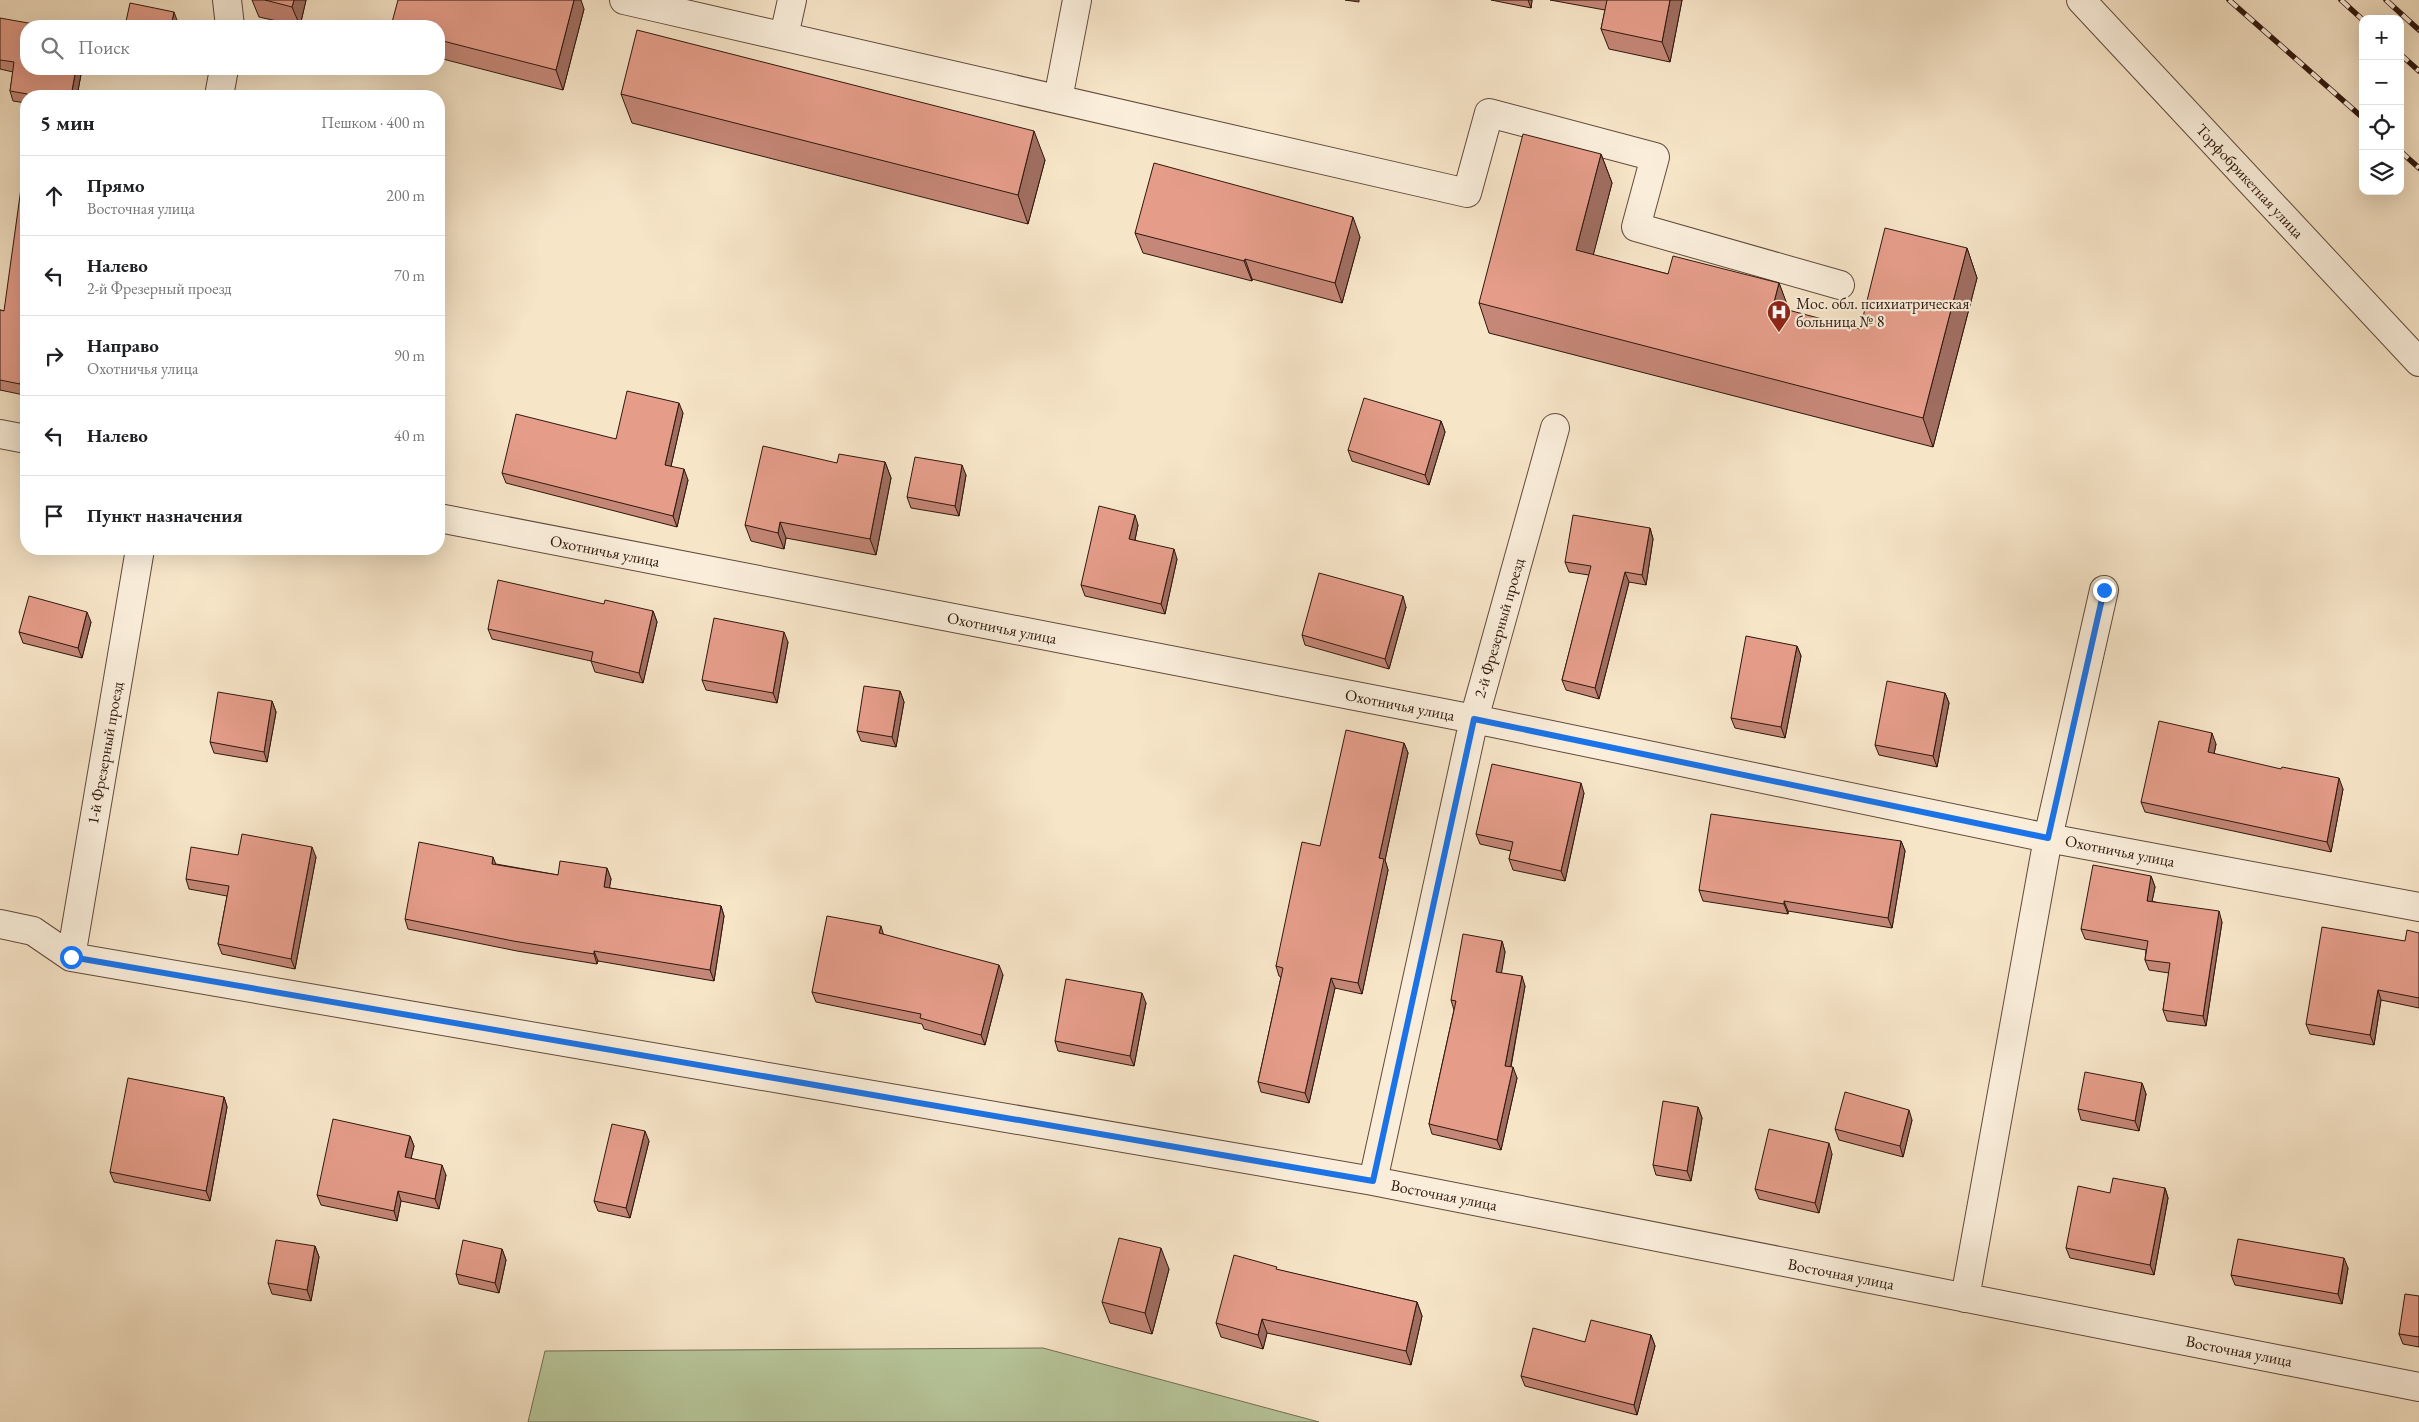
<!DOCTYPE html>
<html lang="ru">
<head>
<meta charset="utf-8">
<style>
  :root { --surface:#fff; --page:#f2f2f2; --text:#202124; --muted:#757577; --line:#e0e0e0 }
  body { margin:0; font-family:"EB Garamond",serif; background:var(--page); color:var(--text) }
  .controls { position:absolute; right:15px; top:15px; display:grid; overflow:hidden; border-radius:10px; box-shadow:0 5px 20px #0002 }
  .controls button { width:45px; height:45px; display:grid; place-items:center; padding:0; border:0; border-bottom:1px solid var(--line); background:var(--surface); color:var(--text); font:25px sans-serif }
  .stop { position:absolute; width:15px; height:15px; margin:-11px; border:4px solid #1a73e8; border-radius:50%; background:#fff }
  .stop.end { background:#1a73e8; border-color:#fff; box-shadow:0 1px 5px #0008 }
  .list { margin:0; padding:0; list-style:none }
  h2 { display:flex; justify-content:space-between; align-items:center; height:65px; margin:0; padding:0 20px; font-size:21px }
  h2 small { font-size:16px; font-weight:400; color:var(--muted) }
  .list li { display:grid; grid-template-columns:32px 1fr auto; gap:15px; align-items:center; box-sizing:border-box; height:80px; padding:0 20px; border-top:1px solid var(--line) }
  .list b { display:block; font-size:19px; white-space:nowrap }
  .list p { margin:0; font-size:16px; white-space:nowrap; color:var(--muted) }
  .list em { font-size:16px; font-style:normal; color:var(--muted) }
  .icon { flex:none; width:28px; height:28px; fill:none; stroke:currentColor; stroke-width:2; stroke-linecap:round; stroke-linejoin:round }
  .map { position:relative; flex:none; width:2419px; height:1422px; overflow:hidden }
  .search { position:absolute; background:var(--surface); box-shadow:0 5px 20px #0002; left:20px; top:20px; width:425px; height:55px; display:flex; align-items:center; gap:12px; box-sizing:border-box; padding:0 18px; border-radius:20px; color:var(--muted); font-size:19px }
  .panel { position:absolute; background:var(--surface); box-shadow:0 5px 20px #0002; left:20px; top:90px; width:425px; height:465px; border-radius:20px }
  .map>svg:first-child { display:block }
  .green { fill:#b7c69a; stroke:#736e54 }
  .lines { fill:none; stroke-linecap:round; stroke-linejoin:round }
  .minor-casing { stroke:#614a3c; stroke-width:30 }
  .minor { stroke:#faeedb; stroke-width:28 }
  .rail-casing { stroke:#2f170d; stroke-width:5.5 }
  .rail { stroke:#faeedb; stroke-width:4; stroke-dasharray:11; stroke-linecap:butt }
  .wall { fill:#c58777; stroke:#2f170d }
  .shaded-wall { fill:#a06e61; stroke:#2f170d }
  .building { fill:#e59d8a; stroke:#2f170d }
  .route { stroke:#1a73e8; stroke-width:6 }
  .labels { text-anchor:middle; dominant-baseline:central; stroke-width:4.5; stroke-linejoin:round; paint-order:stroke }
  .street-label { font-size:16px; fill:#2f170d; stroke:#faeedb }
  .poi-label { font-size:16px; fill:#2f170d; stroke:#faeedb; text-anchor:start }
</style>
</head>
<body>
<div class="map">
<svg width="2419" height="1422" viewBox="0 0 2419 1422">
  <rect width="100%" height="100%" fill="#f7e5c8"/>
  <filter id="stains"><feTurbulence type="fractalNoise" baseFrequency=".004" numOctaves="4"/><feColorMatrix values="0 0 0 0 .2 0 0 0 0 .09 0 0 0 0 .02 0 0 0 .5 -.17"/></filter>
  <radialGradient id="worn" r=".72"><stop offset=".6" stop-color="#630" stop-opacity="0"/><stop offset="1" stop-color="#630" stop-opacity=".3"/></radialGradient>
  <path class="green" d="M 1043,1348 L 1319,1422 L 528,1422 L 545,1351 Z"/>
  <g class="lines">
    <g class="minor-casing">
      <path id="minor" d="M 227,0 L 230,26
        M 624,0 L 1467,193 L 1489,113 L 1655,157 L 1636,227 L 1840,285
        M 2081,0 L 2419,362
        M 784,36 L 792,0
        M 219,96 L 224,69
        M 1058,99 L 1077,0
        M 0,434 L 26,439
        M 439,518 L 1474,719 L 2048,838 L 2419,907
        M 0,924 L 33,931 L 71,957 L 1373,1181 L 2419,1387
        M 71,957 L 140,549
        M 1373,1181 L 1474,719 L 1555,428
        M 1965,1298 L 2048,838 L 2104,590"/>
    </g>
    <use href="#minor" class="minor"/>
    <g class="rail-casing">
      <path id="rail" d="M 2229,0 L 2363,118
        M 2341,0 L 2363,20
        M 2386,0 L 2419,30
        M 2400,54 L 2419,71
        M 2400,151 L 2419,168"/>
    </g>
    <use href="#rail" class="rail"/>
  </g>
  <path class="wall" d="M 252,0 L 306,0 L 300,26 L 259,17 Z
    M 1345,0 L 1359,0 L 1359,2 Z
    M 1491,0 L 1532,0 L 1531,8 Z
    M 1550,0 L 1682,0 L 1670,62 L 1609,49 L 1601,29 L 1605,10 Z
    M 584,9 L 563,90 L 439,58 L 439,26 Z
    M 0,18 L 26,69 L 82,69 L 77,96 L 26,96 L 26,103 L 13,101 L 10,91 L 13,72 L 0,69 Z
    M 621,94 L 1045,160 L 1028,224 L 632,123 Z
    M 1601,154 L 1612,183 L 1593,255 L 1668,274 L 1779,283 L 1789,311 L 1860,329 L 1967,248 L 1977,278 L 1933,447 L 1489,333 L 1479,303 Z
    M 1135,233 L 1360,237 L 1342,303 L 1252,279 L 1252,281 L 1143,253 Z
    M 0,310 L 4,311 L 24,395 L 0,390 Z
    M 683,413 L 671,466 L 688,480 L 677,527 L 506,483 L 502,473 L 616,439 Z
    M 1441,421 L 1445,432 L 1429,485 L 1352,461 L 1348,450 Z
    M 885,462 L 891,478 L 876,555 L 786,538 L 784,549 L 751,541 L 745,525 L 837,463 Z
    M 966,475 L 959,516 L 911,508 L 907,497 Z
    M 1138,525 L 1135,540 L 1177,559 L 1165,614 L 1085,596 L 1081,585 Z
    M 1650,528 L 1653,539 L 1646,585 L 1629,582 L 1599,699 L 1566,690 L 1562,680 L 1589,575 L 1569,572 L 1565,562 Z
    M 1406,607 L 1389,669 L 1305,645 L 1302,635 Z
    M 653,611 L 657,622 L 643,683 L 595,672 L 591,661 L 492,639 L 488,629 Z
    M 91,622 L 82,658 L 23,643 L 19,632 Z
    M 788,642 L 777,703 L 706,690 L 702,680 Z
    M 1797,646 L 1801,656 L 1785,738 L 1735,728 L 1731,718 Z
    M 900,691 L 904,702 L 896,747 L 861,741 L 857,731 Z
    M 1945,693 L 1949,703 L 1937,767 L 1879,755 L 1875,745 Z
    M 272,701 L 276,712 L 267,762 L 214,753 L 210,742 Z
    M 1404,743 L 1408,753 L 1385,860 L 1388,870 L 1362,994 L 1335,988 L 1309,1103 L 1261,1092 L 1258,1082 L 1281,977 L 1279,976 L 1276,966 L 1320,846 Z
    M 2216,744 L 2214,754 L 2343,789 L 2331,852 L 2145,812 L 2141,802 Z
    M 1584,793 L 1565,881 L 1513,870 L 1509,859 L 1511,851 L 1480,844 L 1476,834 Z
    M 1901,841 L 1905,851 L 1892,928 L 1788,911 L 1788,914 L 1703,901 L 1699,890 Z
    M 238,855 L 316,857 L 295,969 L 222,954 L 218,944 L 227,896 L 189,889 L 186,879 Z
    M 496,864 L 558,875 L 607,868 L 611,879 L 609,888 L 721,906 L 724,916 L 714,981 L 598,961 L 597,964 L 517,951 L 408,929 L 405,919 Z
    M 2151,876 L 2155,887 L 2152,901 L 2222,922 L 2206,1026 L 2167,1021 L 2163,1010 L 2169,973 L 2149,970 L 2145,960 L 2146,950 L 2085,939 L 2081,929 Z
    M 2419,933 L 2419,1008 L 2381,1000 L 2374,1045 L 2310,1034 L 2306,1024 L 2405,941 Z
    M 884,935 L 1003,975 L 985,1045 L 924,1029 L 922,1024 L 816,1002 L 812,992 Z
    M 1502,941 L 1505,952 L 1501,973 L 1525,986 L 1511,1067 L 1517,1078 L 1501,1150 L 1432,1134 L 1429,1124 L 1454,1010 L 1451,1000 Z
    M 1146,1003 L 1134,1066 L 1058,1051 L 1055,1041 Z
    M 2142,1083 L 2146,1094 L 2139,1131 L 2081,1120 L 2078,1109 Z
    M 224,1097 L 227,1107 L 210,1201 L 114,1182 L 110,1172 Z
    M 1698,1107 L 1702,1118 L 1691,1181 L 1656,1175 L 1653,1165 Z
    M 1912,1120 L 1903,1157 L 1839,1140 L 1835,1129 Z
    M 410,1136 L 414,1146 L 411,1158 L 446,1175 L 439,1209 L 401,1201 L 397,1221 L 321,1205 L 317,1195 Z
    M 649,1141 L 630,1218 L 598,1211 L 594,1201 Z
    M 1832,1154 L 1819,1213 L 1759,1199 L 1755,1189 Z
    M 2165,1188 L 2168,1198 L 2154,1275 L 2070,1258 L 2066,1248 L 2110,1193 Z
    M 315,1246 L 319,1257 L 311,1301 L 272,1294 L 268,1283 Z
    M 502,1249 L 506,1260 L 499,1293 L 459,1284 L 456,1274 Z
    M 2348,1268 L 2342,1304 L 2235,1285 L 2231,1275 Z
    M 1169,1269 L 1152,1334 L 1110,1323 L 1102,1302 Z
    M 1278,1270 L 1417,1302 L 1422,1316 L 1411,1365 L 1267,1333 L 1263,1349 L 1221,1337 L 1216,1323 Z
    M 2419,1296 L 2419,1347 L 2403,1344 L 2399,1334 Z
    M 1651,1335 L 1655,1346 L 1637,1415 L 1525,1386 L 1521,1376 L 1585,1342 Z"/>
  <path class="shaded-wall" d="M 294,0 L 306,0 L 300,26 L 292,7 Z
    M 574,0 L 581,0 L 584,9 L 563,90 L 556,70 Z
    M 1528,0 L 1532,0 L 1531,8 Z
    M 1670,0 L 1682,0 L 1670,62 L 1662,42 Z
    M 174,12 L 178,23 L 177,26 L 171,26 Z
    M 76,69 L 82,69 L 77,96 L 71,96 Z
    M 1034,131 L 1045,160 L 1028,224 L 1018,195 Z
    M 1601,154 L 1612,183 L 1587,279 L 1576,250 Z
    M 1353,217 L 1360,237 L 1342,303 L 1335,283 Z
    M 1967,248 L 1977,278 L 1933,447 L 1923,418 Z
    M 1245,259 L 1252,279 L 1252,281 L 1244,261 Z
    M 1779,283 L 1790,312 L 1773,306 Z
    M 26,352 L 26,381 L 24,395 L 20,384 Z
    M 679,403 L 683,413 L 669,475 L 665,465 Z
    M 1441,421 L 1445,432 L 1429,485 L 1425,475 Z
    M 885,462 L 891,478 L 876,555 L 870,539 Z
    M 962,465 L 966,475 L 959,516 L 955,506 Z
    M 684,469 L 688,480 L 677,527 L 673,516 Z
    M 1135,515 L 1138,525 L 1133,549 L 1129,539 Z
    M 780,522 L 786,538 L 784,549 L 778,533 Z
    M 1650,528 L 1653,539 L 1646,585 L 1642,575 Z
    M 1174,549 L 1177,559 L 1165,614 L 1161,604 Z
    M 1625,572 L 1629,582 L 1599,699 L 1595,688 Z
    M 1403,596 L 1406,607 L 1389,669 L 1385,659 Z
    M 653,611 L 657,622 L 643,683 L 639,673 Z
    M 87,612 L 91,622 L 82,658 L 78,648 Z
    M 784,632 L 788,642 L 777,703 L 773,693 Z
    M 1797,646 L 1801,656 L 1785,738 L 1781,727 Z
    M 900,691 L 904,702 L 896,747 L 892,737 Z
    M 1945,693 L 1949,703 L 1937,767 L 1933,756 Z
    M 272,701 L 276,712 L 267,762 L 264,752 Z
    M 2212,733 L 2216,744 L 2212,763 L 2208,752 Z
    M 1404,743 L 1408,753 L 1385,860 L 1388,870 L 1362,994 L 1358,983 L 1379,858 Z
    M 2339,778 L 2343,789 L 2331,852 L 2327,842 Z
    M 1581,783 L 1584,793 L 1565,881 L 1561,871 Z
    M 1901,841 L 1905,851 L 1892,928 L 1888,918 Z
    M 312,847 L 316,857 L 295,969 L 291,959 Z
    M 493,857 L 497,867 L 492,864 Z
    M 607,868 L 611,879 L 608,897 L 604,887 Z
    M 2151,876 L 2155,887 L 2150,911 L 2147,901 Z
    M 1784,901 L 1788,911 L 1788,914 L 1784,904 Z
    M 721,906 L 724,916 L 714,981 L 710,970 Z
    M 2219,911 L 2222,922 L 2206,1026 L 2203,1016 Z
    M 881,926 L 884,936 L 879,933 Z
    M 1502,941 L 1505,952 L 1500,982 L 1496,972 Z
    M 594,951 L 598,961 L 597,964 L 594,954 Z
    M 999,965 L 1003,975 L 985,1045 L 981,1035 Z
    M 1522,976 L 1525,986 L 1509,1076 L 1505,1066 Z
    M 1331,978 L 1335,988 L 1309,1103 L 1305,1093 Z
    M 2378,990 L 2381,1000 L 2374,1045 L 2370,1035 Z
    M 1142,993 L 1146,1003 L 1134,1066 L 1130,1056 Z
    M 1513,1067 L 1517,1078 L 1501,1150 L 1497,1140 Z
    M 2142,1083 L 2146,1094 L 2139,1131 L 2135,1121 Z
    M 224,1097 L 227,1107 L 210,1201 L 206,1191 Z
    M 1698,1107 L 1702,1118 L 1691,1181 L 1687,1171 Z
    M 1909,1110 L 1912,1120 L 1903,1157 L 1900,1146 Z
    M 645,1131 L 649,1141 L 630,1218 L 626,1208 Z
    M 410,1136 L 414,1146 L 409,1167 L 405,1157 Z
    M 1829,1143 L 1832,1154 L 1819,1213 L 1815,1203 Z
    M 442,1165 L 446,1175 L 439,1209 L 435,1199 Z
    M 2165,1188 L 2168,1198 L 2154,1275 L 2150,1265 Z
    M 398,1191 L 401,1201 L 397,1221 L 394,1211 Z
    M 315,1246 L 319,1257 L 311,1301 L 307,1290 Z
    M 1161,1248 L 1169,1269 L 1152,1334 L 1145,1313 Z
    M 502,1249 L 506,1260 L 499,1293 L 495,1283 Z
    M 2344,1258 L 2348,1268 L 2342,1304 L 2338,1294 Z
    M 1417,1302 L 1422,1316 L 1411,1365 L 1406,1351 Z
    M 1262,1319 L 1267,1333 L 1263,1349 L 1258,1335 Z
    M 1651,1335 L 1655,1346 L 1637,1415 L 1634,1405 Z"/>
  <path class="building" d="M 265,0 L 294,0 L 292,7 Z
    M 398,0 L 574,0 L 556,70 L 439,40 L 439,26 L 391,26 Z
    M 1607,0 L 1670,0 L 1662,42 L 1601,29 Z
    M 130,3 L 174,12 L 171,26 L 125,26 Z
    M 0,18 L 45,26 L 26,26 L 26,69 L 76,69 L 71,96 L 39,96 L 10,91 L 14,62 L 0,60 Z
    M 637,30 L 1034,131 L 1018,195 L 621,94 Z
    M 1523,134 L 1601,154 L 1576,250 L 1668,274 L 1673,256 L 1779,283 L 1773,306 L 1860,329 L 1885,228 L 1967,248 L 1923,418 L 1479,303 Z
    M 1154,163 L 1353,217 L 1335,283 L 1245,259 L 1244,261 L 1135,233 Z
    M 23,174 L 26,174 L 26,352 L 20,384 L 0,380 L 0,310 L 4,311 Z
    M 627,391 L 679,403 L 665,465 L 684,469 L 673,516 L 502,473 L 516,414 L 616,439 Z
    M 1364,398 L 1441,421 L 1425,475 L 1348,450 Z
    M 763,446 L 837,463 L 839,454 L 885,462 L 870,539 L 780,522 L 778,533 L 745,525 Z
    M 915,457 L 962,465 L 955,506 L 907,497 Z
    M 1099,506 L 1135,515 L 1129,539 L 1174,549 L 1161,604 L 1081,585 Z
    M 1573,515 L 1650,528 L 1642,575 L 1625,572 L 1595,688 L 1562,680 L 1591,566 L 1565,562 Z
    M 1319,573 L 1403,596 L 1385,659 L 1302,635 Z
    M 498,580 L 604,604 L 605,600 L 653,611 L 639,673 L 591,661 L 593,652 L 488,629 Z
    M 29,596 L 87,612 L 78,648 L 19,632 Z
    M 714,618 L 784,632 L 773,693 L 702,680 Z
    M 1746,636 L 1797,646 L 1781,727 L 1731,718 Z
    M 1887,681 L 1945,693 L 1933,756 L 1875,745 Z
    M 864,686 L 900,691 L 892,737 L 857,731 Z
    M 218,692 L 272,701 L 264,752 L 210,742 Z
    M 2159,721 L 2212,733 L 2208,752 L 2281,769 L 2282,767 L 2339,778 L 2327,842 L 2141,802 Z
    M 1346,730 L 1404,743 L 1379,858 L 1384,859 L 1358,983 L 1331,978 L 1305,1093 L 1258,1082 L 1283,968 L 1276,966 L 1302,842 L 1320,846 Z
    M 1492,764 L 1581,783 L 1561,871 L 1509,859 L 1513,842 L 1476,834 Z
    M 1711,814 L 1901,841 L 1888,918 L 1784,901 L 1784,904 L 1699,890 Z
    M 242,834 L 312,847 L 291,959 L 218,944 L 229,886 L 186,879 L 191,847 L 238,855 Z
    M 419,842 L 493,857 L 492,864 L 558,875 L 560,861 L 607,868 L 604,887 L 721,906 L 710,970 L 594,951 L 594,954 L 513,941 L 405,919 Z
    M 2093,865 L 2151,876 L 2147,901 L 2219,911 L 2203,1016 L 2163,1010 L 2170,963 L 2145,960 L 2148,941 L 2081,929 Z
    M 827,916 L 881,926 L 879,933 L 999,965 L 981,1035 L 920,1018 L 921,1014 L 812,992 Z
    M 2322,927 L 2405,941 L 2407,930 L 2419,933 L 2419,998 L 2378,990 L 2370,1035 L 2306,1024 Z
    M 1463,934 L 1502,941 L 1496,972 L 1522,976 L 1505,1066 L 1513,1067 L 1497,1140 L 1429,1124 L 1456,1001 L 1451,1000 Z
    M 1066,979 L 1142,993 L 1130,1056 L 1055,1041 Z
    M 2085,1072 L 2142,1083 L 2135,1121 L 2078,1109 Z
    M 128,1078 L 224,1097 L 206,1191 L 110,1172 Z
    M 1845,1092 L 1909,1110 L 1900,1146 L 1835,1129 Z
    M 1663,1101 L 1698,1107 L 1687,1171 L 1653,1165 Z
    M 333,1119 L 410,1136 L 405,1157 L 442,1165 L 435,1199 L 398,1191 L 394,1211 L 317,1195 Z
    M 612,1124 L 645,1131 L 626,1208 L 594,1201 Z
    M 1769,1129 L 1829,1143 L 1815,1203 L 1755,1189 Z
    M 2113,1178 L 2165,1188 L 2150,1265 L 2066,1248 L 2078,1186 L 2110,1193 Z
    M 1119,1238 L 1161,1248 L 1145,1313 L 1102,1302 Z
    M 2238,1239 L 2344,1258 L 2338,1294 L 2231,1275 Z
    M 276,1240 L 315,1246 L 307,1290 L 268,1283 Z
    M 463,1240 L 502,1249 L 495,1283 L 456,1274 Z
    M 1234,1255 L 1277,1267 L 1276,1269 L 1417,1302 L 1406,1351 L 1262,1319 L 1258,1335 L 1216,1323 Z
    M 2405,1294 L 2419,1296 L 2419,1337 L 2399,1334 Z
    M 1591,1320 L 1651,1335 L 1634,1405 L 1521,1376 L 1533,1328 L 1585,1342 Z"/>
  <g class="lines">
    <path class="route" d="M 71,957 L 1373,1181 L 1474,719 L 2048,838 L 2104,590"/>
  </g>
  <defs>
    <g id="hospital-pin" transform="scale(1.25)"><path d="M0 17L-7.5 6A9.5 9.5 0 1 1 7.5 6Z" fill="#8f2418" stroke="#faeedb"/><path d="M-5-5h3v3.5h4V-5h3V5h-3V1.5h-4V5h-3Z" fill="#fff"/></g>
  </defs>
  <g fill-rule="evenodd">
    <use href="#hospital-pin" x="1779" y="312"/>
  </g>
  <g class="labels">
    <g class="street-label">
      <text transform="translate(2250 181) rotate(47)">Торфобрикетная улица</text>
      <text transform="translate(605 551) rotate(11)">Охотничья улица</text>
      <text transform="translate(1002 628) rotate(11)">Охотничья улица</text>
      <text transform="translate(1499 628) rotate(-74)">2-й Фрезерный проезд</text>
      <text transform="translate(1400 705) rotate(11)">Охотничья улица</text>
      <text transform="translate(105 753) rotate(-80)">1-й Фрезерный проезд</text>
      <text transform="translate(2120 851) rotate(11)">Охотничья улица</text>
      <text transform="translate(1444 1195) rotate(11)">Восточная улица</text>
      <text transform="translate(1841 1274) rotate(11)">Восточная улица</text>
      <text transform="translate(2239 1351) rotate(11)">Восточная улица</text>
    </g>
    <g class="poi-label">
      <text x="1796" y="303">Мос. обл. психиатрическая<tspan x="1796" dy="18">больница № 8</tspan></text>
    </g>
  </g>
  <rect width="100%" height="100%" filter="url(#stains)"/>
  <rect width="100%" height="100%" fill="url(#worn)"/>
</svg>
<div class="controls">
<button>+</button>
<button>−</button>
<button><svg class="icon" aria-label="locate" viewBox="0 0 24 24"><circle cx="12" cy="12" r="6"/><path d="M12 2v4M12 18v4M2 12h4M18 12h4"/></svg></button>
<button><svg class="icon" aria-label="layers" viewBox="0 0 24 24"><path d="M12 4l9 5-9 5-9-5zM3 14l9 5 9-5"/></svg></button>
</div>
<div class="stop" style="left:71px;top:957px"></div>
<div class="stop end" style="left:2104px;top:590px"></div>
<div class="search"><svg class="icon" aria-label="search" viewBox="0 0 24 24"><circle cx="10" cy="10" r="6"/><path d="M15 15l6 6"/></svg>Поиск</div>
<section class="panel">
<h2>5 мин<small>Пешком · 400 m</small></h2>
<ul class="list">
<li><svg class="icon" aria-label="ahead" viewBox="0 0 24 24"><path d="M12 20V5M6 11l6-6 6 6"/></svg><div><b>Прямо</b><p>Восточная улица</p></div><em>200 m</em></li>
<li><svg class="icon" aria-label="left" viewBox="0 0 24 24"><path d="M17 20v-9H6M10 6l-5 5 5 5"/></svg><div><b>Налево</b><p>2-й Фрезерный проезд</p></div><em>70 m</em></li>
<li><svg class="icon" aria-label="right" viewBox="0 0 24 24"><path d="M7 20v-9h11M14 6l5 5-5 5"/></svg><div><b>Направо</b><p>Охотничья улица</p></div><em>90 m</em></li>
<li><svg class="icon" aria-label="left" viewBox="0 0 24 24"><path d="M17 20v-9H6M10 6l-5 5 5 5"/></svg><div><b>Налево</b></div><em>40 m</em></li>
<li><svg class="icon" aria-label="arrive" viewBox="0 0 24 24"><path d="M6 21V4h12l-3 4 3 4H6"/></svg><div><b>Пункт назначения</b></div></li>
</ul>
</section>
</div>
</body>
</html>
